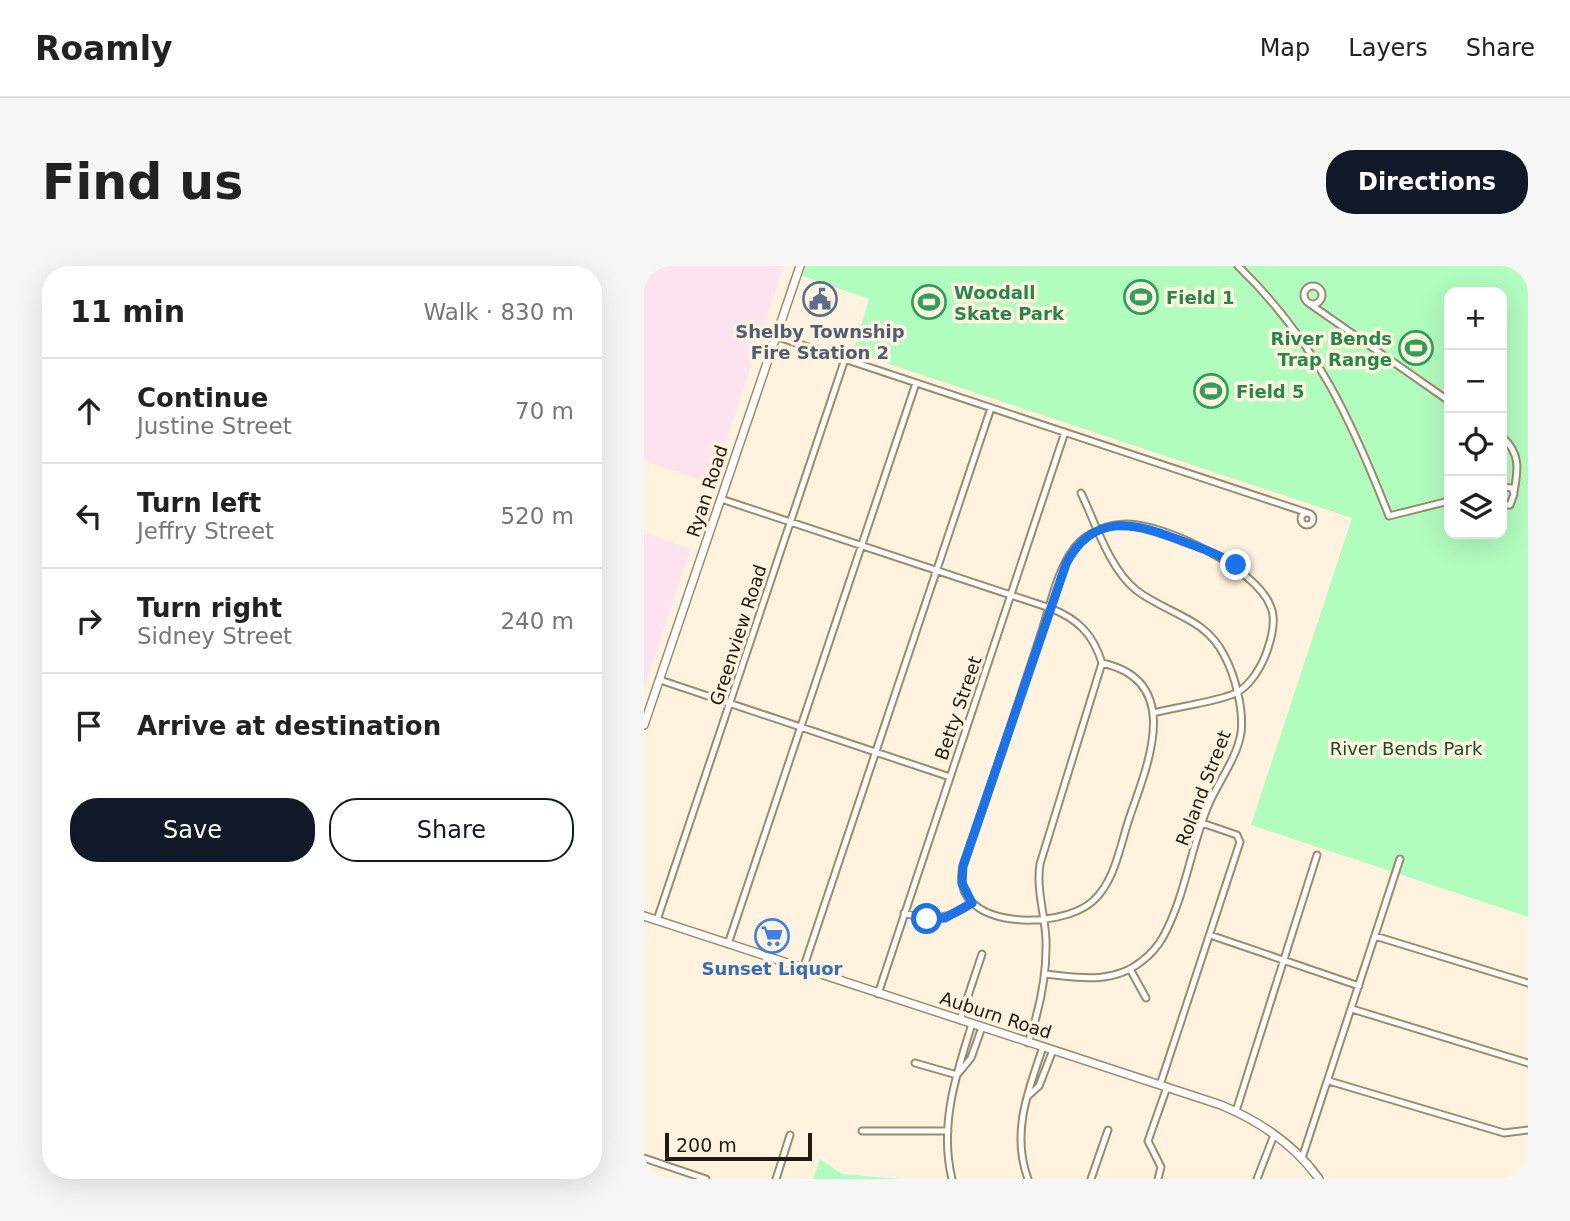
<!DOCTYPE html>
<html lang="en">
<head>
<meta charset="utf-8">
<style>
  :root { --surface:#fff; --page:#f6f6f6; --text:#222; --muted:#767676; --line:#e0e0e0; --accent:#111827 }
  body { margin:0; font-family:"DejaVu Sans",sans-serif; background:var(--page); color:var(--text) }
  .controls { position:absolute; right:21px; top:21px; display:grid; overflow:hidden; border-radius:14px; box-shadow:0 7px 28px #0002 }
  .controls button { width:63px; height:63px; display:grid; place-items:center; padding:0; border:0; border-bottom:2px solid var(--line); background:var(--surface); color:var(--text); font:35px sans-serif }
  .scale { position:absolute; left:21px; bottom:18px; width:147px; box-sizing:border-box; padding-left:7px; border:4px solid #211a0e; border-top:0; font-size:19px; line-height:24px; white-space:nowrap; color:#211a0e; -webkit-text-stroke:5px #fff3df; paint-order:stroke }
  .stop { position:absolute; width:21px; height:21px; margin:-16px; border:5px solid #1a73e8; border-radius:50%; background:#fff }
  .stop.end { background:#1a73e8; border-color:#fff; box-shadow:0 2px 7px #0008 }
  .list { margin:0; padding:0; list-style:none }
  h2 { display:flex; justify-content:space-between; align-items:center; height:91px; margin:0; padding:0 28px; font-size:30px }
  h2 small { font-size:23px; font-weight:400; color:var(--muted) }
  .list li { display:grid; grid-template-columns:46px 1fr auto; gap:21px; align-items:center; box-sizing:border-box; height:105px; padding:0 28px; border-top:2px solid var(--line) }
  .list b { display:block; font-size:26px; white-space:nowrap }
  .list p { margin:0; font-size:23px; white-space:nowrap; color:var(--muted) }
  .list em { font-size:23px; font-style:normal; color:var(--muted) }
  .actions { display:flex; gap:14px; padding:21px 28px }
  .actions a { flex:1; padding:16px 0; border:2px solid var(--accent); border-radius:28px; text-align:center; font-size:24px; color:var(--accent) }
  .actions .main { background:var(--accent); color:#fff }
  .icon { flex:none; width:38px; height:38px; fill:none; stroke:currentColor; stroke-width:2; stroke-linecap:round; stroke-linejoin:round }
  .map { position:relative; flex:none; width:884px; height:913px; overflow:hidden; border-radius:28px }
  header { display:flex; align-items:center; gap:42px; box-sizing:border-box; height:98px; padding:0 35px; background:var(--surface); border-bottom:2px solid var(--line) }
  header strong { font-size:33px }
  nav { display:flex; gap:38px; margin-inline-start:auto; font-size:24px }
  .intro { display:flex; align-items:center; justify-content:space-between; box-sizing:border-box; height:168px; padding:0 42px }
  h1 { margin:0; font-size:49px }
  .button { padding:18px 32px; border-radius:28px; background:var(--accent); color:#fff; font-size:24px; font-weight:700 }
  main { display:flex; gap:42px; padding:0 42px }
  aside { flex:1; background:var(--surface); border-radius:28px; box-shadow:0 7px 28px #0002 }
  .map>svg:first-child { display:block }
  .industrial { fill:#fce3ed }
  .green { fill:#b1fcbf; fill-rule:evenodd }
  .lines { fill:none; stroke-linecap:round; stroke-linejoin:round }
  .street-casing { stroke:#9c8a6b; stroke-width:9 }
  .secondary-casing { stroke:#9c8a6b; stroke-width:10 }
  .street { stroke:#fff; stroke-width:5 }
  .secondary { stroke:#fff; stroke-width:7 }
  .route { stroke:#1a73e8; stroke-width:9 }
  .labels { text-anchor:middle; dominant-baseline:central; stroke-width:7; stroke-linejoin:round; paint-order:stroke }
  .leisure-label { font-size:18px; font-weight:bold; fill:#27864d; stroke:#fff3df; text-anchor:start }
  .service-label { font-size:18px; font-weight:bold; fill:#4e5e75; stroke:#fff3df }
  .street-label { font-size:18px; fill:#211a0e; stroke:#fff3df }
  .park-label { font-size:18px; fill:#154f26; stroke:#fff3df }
  .shop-label { font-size:18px; font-weight:bold; fill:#366cbe; stroke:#fff3df }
</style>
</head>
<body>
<header>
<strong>Roamly</strong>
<nav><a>Map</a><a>Layers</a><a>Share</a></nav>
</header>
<div class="intro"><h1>Find us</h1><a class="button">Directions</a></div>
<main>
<aside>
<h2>11 min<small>Walk · 830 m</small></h2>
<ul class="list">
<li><svg class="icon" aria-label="ahead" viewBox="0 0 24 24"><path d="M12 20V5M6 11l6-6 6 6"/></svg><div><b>Continue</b><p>Justine Street</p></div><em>70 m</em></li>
<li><svg class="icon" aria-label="left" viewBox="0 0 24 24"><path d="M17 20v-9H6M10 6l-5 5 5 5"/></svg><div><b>Turn left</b><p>Jeffry Street</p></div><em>520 m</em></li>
<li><svg class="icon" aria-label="right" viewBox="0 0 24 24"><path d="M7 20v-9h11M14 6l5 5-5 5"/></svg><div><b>Turn right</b><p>Sidney Street</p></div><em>240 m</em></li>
<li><svg class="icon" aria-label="arrive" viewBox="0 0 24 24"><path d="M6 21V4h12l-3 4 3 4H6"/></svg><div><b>Arrive at destination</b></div></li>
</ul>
<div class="actions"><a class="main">Save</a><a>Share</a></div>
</aside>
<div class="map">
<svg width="884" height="913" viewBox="0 0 884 913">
  <rect width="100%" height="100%" fill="#fff3df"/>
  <path class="industrial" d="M 0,0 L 140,0 L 68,218 L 0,195 Z
    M 0,267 L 47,283 L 0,423 Z"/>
  <path class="green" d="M 161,0 L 884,0 L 884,651 L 607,559 L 708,252 L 209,86 L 225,33 L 158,10 ZM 805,26 L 858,26 L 858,268 L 805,268 Z
    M 176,893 L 198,908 L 256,913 L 169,913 Z"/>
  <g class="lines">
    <g class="street-casing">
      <path id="street" d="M 594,0 C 671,74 707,153 745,250 L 805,235
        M660 29a9 9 0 1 1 18 0a9 9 0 1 1-18 0Z
        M 666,38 L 805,135
        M 131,70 L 664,247
        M 858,171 C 877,187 874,204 870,226
        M 858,221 L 868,222 L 870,228 L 866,239 L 858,239
        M 77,233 L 406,342 C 434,353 449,368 458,397 C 541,415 503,500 485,553 C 476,580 471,615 449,635 C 416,665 304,664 319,600 C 345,525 370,450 395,374 C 405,345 412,305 431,281 C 443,266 465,258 483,258 C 521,258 611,302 626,339 C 633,353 628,371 623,385 C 618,400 606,420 592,427 C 573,436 531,441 509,447
        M657 253a6 6 0 1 1 12 0a6 6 0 1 1-12 0Z
        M 16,414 L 306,511
        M 260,647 C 286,655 305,654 328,637
        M 13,654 L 201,93
        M 566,669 L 715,720
        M 731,670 L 884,717
        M 84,678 L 272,117
        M 159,703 L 347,142
        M 486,703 L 502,732
        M 401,708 C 435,712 470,718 498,695 C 507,688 514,680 519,671 C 541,631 547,581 564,540 C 574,516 593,492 597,467 C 600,444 591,409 580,389 C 561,351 523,348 492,324 C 465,302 452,258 437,227
        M 234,728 L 421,166
        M 708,743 L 884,797
        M 316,754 L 338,688
        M 384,777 C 396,743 403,710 402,674 C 401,648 392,624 396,598 L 458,397
        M 271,797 L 313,809
        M 313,809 L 327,792 L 338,761
        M 685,815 L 860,867 L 884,864
        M 516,819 L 596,576 L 593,569 L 558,557
        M 384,830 L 395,820 L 409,784
        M 592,845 L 673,589
        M 218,865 L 304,865
        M 0,892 L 62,913
        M 658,892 L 756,593
        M 132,913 L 146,869
        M 308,913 C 295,860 312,808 328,758
        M 384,913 C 367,867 384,825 399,781
        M 447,913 L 464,864
        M 514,913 L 517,901 L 504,875 L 523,821
        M 613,913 L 630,869"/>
    </g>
    <g class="secondary-casing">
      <path id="secondary" d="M 0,459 L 156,0
        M 0,650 L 577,839 C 615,855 651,879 675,913"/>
    </g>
    <use href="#street" class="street"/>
    <use href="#secondary" class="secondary"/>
  </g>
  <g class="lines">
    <path class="route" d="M 283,653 L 301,652 L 328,637 L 318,617 L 319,600 L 422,298 C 449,245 492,257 538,275 C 556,282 576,288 592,299"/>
  </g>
  <defs>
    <g id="stadium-ring" transform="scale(1.75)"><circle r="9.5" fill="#fff3df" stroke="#2e9e5b" stroke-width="1.5"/><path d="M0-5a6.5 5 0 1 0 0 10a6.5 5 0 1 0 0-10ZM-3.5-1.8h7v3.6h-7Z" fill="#2e9e5b"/></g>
    <g id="civic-ring" transform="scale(1.75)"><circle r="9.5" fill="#fff3df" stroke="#5c6f8a" stroke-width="1.5"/><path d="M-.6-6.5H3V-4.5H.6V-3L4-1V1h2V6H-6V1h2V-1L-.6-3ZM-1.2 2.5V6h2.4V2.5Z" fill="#5c6f8a"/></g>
    <g id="supermarket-ring" transform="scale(1.75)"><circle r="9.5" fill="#fff3df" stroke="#3f7fe0" stroke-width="1.5"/><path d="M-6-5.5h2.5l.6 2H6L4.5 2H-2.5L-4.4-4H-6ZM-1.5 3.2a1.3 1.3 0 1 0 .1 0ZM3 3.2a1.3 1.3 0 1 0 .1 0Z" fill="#3f7fe0"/></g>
  </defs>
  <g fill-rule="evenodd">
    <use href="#stadium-ring" x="497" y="31"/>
    <use href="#civic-ring" x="176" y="33"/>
    <use href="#stadium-ring" x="285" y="36"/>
    <use href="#stadium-ring" x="772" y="82"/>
    <use href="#stadium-ring" x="567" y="125"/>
    <use href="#supermarket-ring" x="128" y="670"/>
  </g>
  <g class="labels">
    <g class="leisure-label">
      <text x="310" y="26">Woodall<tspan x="310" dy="21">Skate Park</tspan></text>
      <text x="522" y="31">Field 1</text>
      <text x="748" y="72" text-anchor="end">River Bends<tspan x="748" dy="21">Trap Range</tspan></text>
      <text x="592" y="125">Field 5</text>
    </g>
    <g class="service-label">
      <text x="176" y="65">Shelby Township<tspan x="176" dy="21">Fire Station 2</tspan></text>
    </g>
    <g class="street-label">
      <text transform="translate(63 225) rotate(-72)">Ryan Road</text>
      <text transform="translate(94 369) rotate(-72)">Greenview Road</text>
      <text transform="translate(314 442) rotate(-71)">Betty Street</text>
      <text transform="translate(559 522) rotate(-69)">Roland Street</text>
      <text transform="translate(352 749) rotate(18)">Auburn Road</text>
    </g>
    <g class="park-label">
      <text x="762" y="482">River Bends Park</text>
    </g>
    <g class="shop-label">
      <text x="128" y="702">Sunset Liquor</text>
    </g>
  </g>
</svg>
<div class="controls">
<button>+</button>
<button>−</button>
<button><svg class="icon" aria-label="locate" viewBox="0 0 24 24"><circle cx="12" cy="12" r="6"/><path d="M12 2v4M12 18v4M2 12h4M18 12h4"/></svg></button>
<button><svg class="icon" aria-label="layers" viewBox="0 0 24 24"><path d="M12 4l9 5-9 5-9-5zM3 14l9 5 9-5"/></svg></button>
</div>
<div class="scale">200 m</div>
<div class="stop" style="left:283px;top:653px"></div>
<div class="stop end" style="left:592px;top:299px"></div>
</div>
</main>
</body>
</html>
